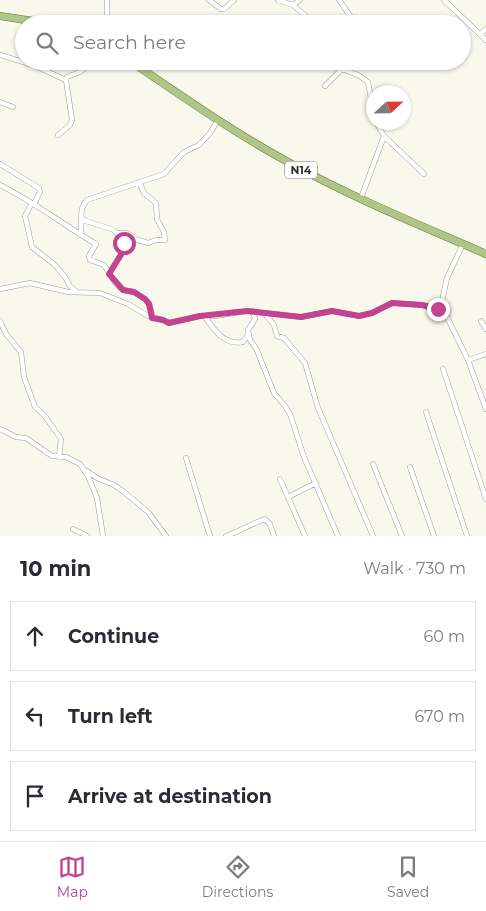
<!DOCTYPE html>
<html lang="en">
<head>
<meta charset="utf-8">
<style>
  :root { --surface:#fff; --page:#f2f2f3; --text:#2b2b33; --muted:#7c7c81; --line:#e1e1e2; --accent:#c24390 }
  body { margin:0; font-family:Montserrat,sans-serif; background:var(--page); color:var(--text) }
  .compass { position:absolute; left:366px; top:85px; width:45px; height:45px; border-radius:50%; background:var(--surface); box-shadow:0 1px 4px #0004; rotate:68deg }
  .stop { position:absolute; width:15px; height:15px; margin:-11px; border:4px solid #c24390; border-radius:50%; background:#fff }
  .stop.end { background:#c24390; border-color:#fff; box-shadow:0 1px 5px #0008 }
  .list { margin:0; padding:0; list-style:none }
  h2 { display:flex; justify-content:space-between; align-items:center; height:65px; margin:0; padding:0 20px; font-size:21px }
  h2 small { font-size:16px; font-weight:400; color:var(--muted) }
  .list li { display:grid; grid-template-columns:32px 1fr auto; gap:15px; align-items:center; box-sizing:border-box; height:70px; margin:0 10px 10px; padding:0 10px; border:1px solid var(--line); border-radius:0px }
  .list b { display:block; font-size:19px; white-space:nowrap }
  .list em { font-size:16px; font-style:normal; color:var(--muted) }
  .icon { flex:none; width:28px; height:28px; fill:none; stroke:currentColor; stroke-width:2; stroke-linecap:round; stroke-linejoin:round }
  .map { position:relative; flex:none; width:486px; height:536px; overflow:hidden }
  .search { position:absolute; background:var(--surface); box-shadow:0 1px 4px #0004; left:15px; right:15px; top:15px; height:55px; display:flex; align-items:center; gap:12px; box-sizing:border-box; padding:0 18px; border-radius:28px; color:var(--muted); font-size:19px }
  .sheet { height:305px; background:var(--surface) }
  nav { display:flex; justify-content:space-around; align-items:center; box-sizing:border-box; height:70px; border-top:1px solid var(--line); background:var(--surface); font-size:14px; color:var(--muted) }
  nav a { display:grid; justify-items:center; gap:2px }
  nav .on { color:var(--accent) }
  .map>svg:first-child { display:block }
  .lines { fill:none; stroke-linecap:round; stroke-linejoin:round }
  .street-casing { stroke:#9d9c91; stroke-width:5.5 }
  .primary-casing { stroke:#647934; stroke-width:8 }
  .street { stroke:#fff; stroke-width:4.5 }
  .primary { stroke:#b2c588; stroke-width:7 }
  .route { stroke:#c24390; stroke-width:6 }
  .labels { text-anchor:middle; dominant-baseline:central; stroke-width:4; stroke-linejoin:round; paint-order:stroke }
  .shield { fill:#fff; stroke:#70706d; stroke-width:1 }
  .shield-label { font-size:11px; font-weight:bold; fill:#33332e }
</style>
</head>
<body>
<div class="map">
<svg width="486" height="536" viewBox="0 0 486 536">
  <rect width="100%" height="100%" fill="#f9f8ec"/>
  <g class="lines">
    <g class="street-casing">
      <path id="street" d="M 209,0 L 221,9 L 224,9 L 234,0
        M 278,0 L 293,5 L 315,24
        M 339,0 L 356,24
        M 444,0 L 486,40
        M 293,5 L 300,0
        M 107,24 L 107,0
        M 480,34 L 486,29
        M 0,55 L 33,65 L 66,80
        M 116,61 L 123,64 L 129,61
        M 337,61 L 342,69 L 358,75 L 368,82 L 374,116
        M 66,80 L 67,77 L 80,72 L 92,61
        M 325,86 L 342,69
        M 0,102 L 13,107
        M 376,122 L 384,136 L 424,174
        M 58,135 L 70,125 L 72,120 L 66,80
        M 0,164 L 39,188 L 40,192 L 34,204
        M 0,185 C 34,202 64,225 96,244 L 89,256 L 90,260 L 104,265 L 116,284 L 123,290 L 134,292 L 145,299 L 149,303 L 153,318
        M 361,198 L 384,136
        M 32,203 L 25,216 L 32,247 L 55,265 L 65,277 L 70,286 L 77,292
        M 81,218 L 86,221 L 114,230 L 116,233 L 127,233 L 138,240 L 148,243 L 156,240 L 165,240 L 164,232 L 157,219 L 156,203 L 144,193 L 139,182
        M 80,235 C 84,222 77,211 87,200 L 164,174 L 184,152 L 199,145 L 210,133 L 218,120
        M 109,274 L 122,253 L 124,236 L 122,233
        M 0,289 L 30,283 L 68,292 L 100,293 L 128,304 L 148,316 L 163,320 L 169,323 L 200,316 L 215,316 L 247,311 L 301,317 L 332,311 L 359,316 L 372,313 L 392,303 L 422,305 L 433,307 L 447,317 L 468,360 L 486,409
        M 440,310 L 447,278 L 463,244
        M 253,311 L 255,319 L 248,330 L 250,340 L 256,348 L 274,393 L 285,406 L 290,414 L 304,457 L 338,536
        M 264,313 L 274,325 L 277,336 L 284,338 L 305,363 L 318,408 L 373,536
        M 205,317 C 214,330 225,346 243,342 L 248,335
        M 0,321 L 6,334 L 21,352 L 24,377 L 35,407 L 44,415 L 61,439 L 59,457
        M 481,321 L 486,329
        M 468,360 L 486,354
        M 443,369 L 486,499
        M 426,412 L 467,536
        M 0,429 L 16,437 L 26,438 L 52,456 L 66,457 L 80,464 L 88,476 L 97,498 L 103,536
        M 186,458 L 210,536
        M 373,464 L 402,536
        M 410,467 L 434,536
        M 87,471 L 97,478 L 114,485 L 124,492 L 148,512 L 166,536
        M 280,479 L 305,536
        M 288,497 L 316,483
        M 73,529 L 87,536
        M 226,536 C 240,531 251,524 265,519 L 270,524 L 274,536"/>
    </g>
    <g class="primary-casing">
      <path id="primary" d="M 0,16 L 52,24
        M 130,61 C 182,96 234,133 290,163 C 353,198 420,225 486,254"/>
    </g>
    <use href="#street" class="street"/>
    <use href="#primary" class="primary"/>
  </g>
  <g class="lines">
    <path class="route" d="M 124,243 L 122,253 L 109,274 L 123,290 L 134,292 L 145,299 L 149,304 L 152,318 L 163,320 L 169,323 L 200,316 L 247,311 L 301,317 L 332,311 L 359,316 L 372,313 L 392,303 L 422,305 L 438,309"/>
  </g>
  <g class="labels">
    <rect class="shield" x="285" y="161.5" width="32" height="17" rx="4"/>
    <g class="shield-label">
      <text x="301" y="170">N14</text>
    </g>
  </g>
</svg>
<svg class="compass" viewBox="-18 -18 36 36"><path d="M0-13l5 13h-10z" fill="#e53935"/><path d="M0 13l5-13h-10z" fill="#7c7c81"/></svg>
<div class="stop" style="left:124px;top:243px"></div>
<div class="stop end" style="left:438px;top:309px"></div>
<div class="search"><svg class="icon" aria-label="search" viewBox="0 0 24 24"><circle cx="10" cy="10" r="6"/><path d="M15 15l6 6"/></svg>Search here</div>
</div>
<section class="sheet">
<h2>10 min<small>Walk · 730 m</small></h2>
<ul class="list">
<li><svg class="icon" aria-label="ahead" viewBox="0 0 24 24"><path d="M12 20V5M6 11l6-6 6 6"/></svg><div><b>Continue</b></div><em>60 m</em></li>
<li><svg class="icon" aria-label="left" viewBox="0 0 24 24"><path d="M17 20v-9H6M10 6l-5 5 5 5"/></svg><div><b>Turn left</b></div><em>670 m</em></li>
<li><svg class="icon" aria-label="arrive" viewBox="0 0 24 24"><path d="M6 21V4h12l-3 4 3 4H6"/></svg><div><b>Arrive at destination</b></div></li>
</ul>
</section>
<nav>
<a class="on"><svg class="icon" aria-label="map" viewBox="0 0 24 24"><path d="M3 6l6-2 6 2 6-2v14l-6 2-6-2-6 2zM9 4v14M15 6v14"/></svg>Map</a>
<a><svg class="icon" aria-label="directions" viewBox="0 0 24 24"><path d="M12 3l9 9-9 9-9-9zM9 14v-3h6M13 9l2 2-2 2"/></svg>Directions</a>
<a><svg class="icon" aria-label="saved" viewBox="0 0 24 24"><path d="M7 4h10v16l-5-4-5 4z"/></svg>Saved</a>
</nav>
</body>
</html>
